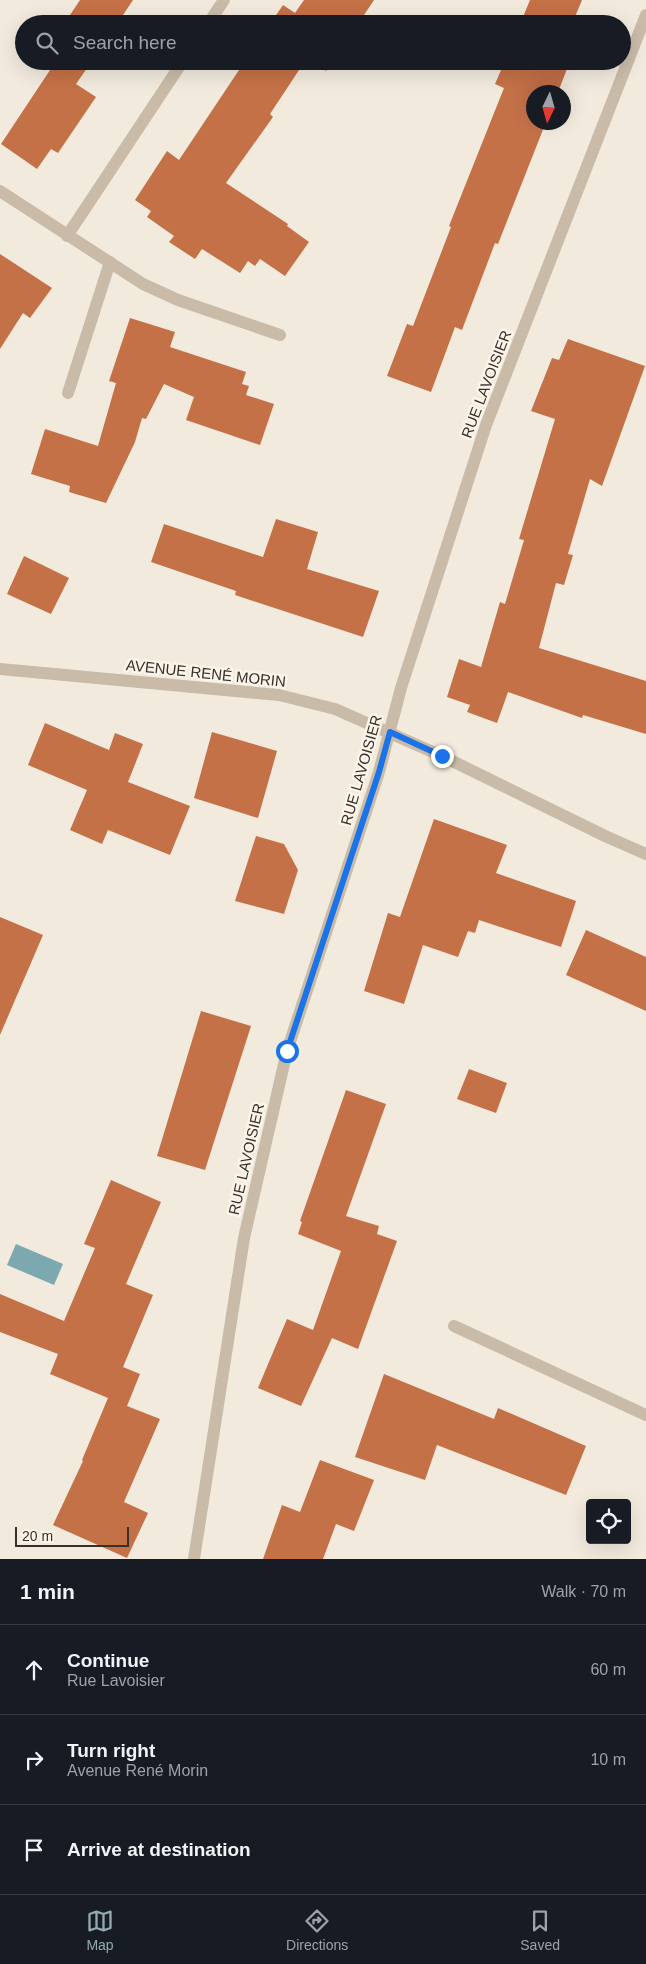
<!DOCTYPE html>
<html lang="en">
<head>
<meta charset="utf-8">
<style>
  :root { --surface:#171b24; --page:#242831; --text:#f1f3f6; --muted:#9ea1a6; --line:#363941; --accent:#92aaaf }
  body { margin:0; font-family:Arial,sans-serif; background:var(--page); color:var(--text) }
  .controls { position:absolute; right:15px; bottom:15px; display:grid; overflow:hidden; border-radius:5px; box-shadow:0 5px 20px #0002 }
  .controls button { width:45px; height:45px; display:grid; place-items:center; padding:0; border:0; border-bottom:1px solid var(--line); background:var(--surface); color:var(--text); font:25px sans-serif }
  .compass { position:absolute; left:526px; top:85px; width:45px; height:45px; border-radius:50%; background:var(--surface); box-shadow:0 5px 20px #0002; rotate:185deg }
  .scale { position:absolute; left:15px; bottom:12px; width:114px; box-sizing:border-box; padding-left:5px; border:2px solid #372f29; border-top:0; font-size:14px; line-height:18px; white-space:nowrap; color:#372f29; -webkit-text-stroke:4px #faf4e9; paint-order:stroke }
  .stop { position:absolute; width:15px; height:15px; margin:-11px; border:4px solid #1a73e8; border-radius:50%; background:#fff }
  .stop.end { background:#1a73e8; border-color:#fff; box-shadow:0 1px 5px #0008 }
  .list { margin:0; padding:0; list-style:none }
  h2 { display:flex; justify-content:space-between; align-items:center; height:65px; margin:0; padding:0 20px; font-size:21px }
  h2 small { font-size:16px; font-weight:400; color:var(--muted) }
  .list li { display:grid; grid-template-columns:32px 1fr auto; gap:15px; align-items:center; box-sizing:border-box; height:90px; padding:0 20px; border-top:1px solid var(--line) }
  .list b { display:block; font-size:19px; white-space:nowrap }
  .list p { margin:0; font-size:16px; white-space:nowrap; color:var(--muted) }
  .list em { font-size:16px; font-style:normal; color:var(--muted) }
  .icon { flex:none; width:28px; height:28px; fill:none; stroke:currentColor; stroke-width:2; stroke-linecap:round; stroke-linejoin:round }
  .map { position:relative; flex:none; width:646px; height:1559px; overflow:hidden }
  .search { position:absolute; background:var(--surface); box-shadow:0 5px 20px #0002; left:15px; right:15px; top:15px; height:55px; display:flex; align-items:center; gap:12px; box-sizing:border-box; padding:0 18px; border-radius:28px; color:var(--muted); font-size:19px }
  .sheet { height:335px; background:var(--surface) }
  nav { display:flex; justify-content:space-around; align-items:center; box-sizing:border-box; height:70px; border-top:1px solid var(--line); background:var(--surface); font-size:14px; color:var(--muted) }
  nav a { display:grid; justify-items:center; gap:2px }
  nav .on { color:var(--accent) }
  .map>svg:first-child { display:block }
  .water { fill:#7ca8af }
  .building { fill:#c57148 }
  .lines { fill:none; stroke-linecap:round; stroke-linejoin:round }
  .minor { stroke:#cabba9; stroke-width:12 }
  .route { stroke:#1a73e8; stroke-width:6 }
  .labels { text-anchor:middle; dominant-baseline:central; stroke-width:5; stroke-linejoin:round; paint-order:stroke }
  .street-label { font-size:15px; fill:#372f29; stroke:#faf4e9 }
</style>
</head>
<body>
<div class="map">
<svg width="646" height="1559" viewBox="0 0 646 1559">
  <rect width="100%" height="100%" fill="#f2eadd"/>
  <path class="water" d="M 16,1244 L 63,1264 L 54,1285 L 7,1265 Z"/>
  <path class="building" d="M 80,0 L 133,0 L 117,24 L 64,24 Z
    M 304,0 L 374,0 L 358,24 L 270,24 L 283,5 L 295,13 Z
    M 530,0 L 582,0 L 572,24 L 520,24 Z
    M 56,61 L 92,61 L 76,84 L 96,97 L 58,153 L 51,149 L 37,169 L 1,144 Z
    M 245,61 L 305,61 L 270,114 L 273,117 L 226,183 L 288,224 L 287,226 L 309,242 L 285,276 L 260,259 L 255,266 L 248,261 L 240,273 L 202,249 L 195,259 L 169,242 L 174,236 L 147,217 L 151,211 L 135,200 L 167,151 L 179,160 Z
    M 311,61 L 332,61 L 326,71 Z
    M 505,61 L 562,61 L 569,64 L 558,92 L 534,92 L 534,122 L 546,122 L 498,244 L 495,243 L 462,330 L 455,327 L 431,392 L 387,376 L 407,324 L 413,326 L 451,227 L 449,226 L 504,88 L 495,84 Z
    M 0,254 L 52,288 L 30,318 L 23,313 L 0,349 Z
    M 130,318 L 175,332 L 170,347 L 246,372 L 242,384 L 249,386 L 246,395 L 274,404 L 260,445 L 186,420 L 194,397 L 164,384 L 146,419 L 142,418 L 135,442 L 106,503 L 69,492 L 70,486 L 31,474 L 45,429 L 98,446 L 116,383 L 109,381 Z
    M 568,339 L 645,366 L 602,486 L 590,479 L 568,554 L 573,555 L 564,585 L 556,583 L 539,648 L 646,681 L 646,734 L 583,715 L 582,718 L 508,692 L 497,723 L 467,712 L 470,705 L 447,697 L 459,659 L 481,667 L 500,602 L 505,604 L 524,540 L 519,539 L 555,419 L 531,411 L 552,358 L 559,360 Z
    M 276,519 L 318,532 L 307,569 L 379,591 L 363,637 L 235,595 L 236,591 L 151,562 L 164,524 L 263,557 Z
    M 24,556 L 69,578 L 51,614 L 7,594 Z
    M 45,723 L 109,750 L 115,733 L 143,744 L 128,782 L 190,806 L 170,855 L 108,830 L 102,844 L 70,830 L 87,790 L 28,765 Z
    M 212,732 L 277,751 L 258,818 L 194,798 Z
    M 434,819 L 507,845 L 496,873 L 576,901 L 561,947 L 479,920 L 475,933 L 468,931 L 458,957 L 423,945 L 404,1004 L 364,991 L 388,913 L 400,917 Z
    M 256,836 L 284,844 L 298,870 L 284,914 L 235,901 Z
    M 0,917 L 43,935 L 0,1035 Z
    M 586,930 L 646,957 L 646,1011 L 566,975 Z
    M 201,1011 L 251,1026 L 205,1170 L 157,1156 Z
    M 469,1069 L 507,1083 L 496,1113 L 457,1099 Z
    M 346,1090 L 386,1104 L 346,1216 L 379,1226 L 377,1234 L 397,1241 L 358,1349 L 332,1338 L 301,1406 L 258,1388 L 287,1319 L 313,1330 L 341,1251 L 298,1234 L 302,1222 L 300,1221 Z
    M 111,1180 L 161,1202 L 126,1284 L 153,1295 L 123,1367 L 140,1374 L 127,1406 L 160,1419 L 124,1502 L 148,1513 L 127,1558 L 53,1525 L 83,1461 L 82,1460 L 108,1398 L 50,1374 L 58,1354 L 0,1332 L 0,1294 L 64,1321 L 95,1248 L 84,1244 Z
    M 384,1374 L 494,1419 L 498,1408 L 586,1446 L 566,1495 L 437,1445 L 425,1480 L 355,1457 Z
    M 320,1460 L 374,1480 L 354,1531 L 336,1524 L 323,1559 L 263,1559 L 282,1505 L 300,1512 Z"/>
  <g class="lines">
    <path class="minor" d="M 208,24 L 224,0
      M 0,191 L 143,284 L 178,300 L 280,335
      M 67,236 L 183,61
      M 68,393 L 110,262
      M 0,669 L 279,695 L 335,709 L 442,756 L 605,836 L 646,854
      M 454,1326 L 646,1415
      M 194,1559 L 244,1238 L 287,1051 L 379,772 L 401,688 L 486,425 L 646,15"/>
  </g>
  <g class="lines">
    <path class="route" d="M 287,1051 L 379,772 L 390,732 L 442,756"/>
  </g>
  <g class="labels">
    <g class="street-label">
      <text transform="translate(486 384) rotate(-69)">RUE LAVOISIER</text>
      <text transform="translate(206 673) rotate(6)">AVENUE RENÉ MORIN</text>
      <text transform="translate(361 770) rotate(-74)">RUE LAVOISIER</text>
      <text transform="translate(246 1159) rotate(-77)">RUE LAVOISIER</text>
    </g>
  </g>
</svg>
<div class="controls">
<button><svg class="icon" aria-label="locate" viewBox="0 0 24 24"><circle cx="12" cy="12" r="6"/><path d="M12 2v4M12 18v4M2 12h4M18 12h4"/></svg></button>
</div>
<svg class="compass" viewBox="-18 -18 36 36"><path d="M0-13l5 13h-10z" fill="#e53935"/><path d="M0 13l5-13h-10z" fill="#9ea1a6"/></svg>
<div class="scale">20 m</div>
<div class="stop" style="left:287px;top:1051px"></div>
<div class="stop end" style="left:442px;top:756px"></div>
<div class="search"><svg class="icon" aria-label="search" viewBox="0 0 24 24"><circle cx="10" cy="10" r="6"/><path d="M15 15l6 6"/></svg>Search here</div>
</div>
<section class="sheet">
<h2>1 min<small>Walk · 70 m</small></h2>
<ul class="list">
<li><svg class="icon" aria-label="ahead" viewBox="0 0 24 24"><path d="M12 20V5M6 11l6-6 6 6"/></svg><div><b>Continue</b><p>Rue Lavoisier</p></div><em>60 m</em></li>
<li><svg class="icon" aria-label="right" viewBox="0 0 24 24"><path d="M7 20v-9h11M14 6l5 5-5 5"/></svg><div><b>Turn right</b><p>Avenue René Morin</p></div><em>10 m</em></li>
<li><svg class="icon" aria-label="arrive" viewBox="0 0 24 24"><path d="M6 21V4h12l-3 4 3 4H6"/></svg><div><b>Arrive at destination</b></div></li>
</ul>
</section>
<nav>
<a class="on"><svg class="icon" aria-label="map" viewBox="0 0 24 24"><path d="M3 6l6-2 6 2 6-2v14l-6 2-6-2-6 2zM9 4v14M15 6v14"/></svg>Map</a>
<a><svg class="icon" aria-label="directions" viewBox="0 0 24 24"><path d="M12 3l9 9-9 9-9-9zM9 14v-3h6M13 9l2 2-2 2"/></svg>Directions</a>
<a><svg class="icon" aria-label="saved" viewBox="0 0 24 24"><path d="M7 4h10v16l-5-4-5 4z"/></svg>Saved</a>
</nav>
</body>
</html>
